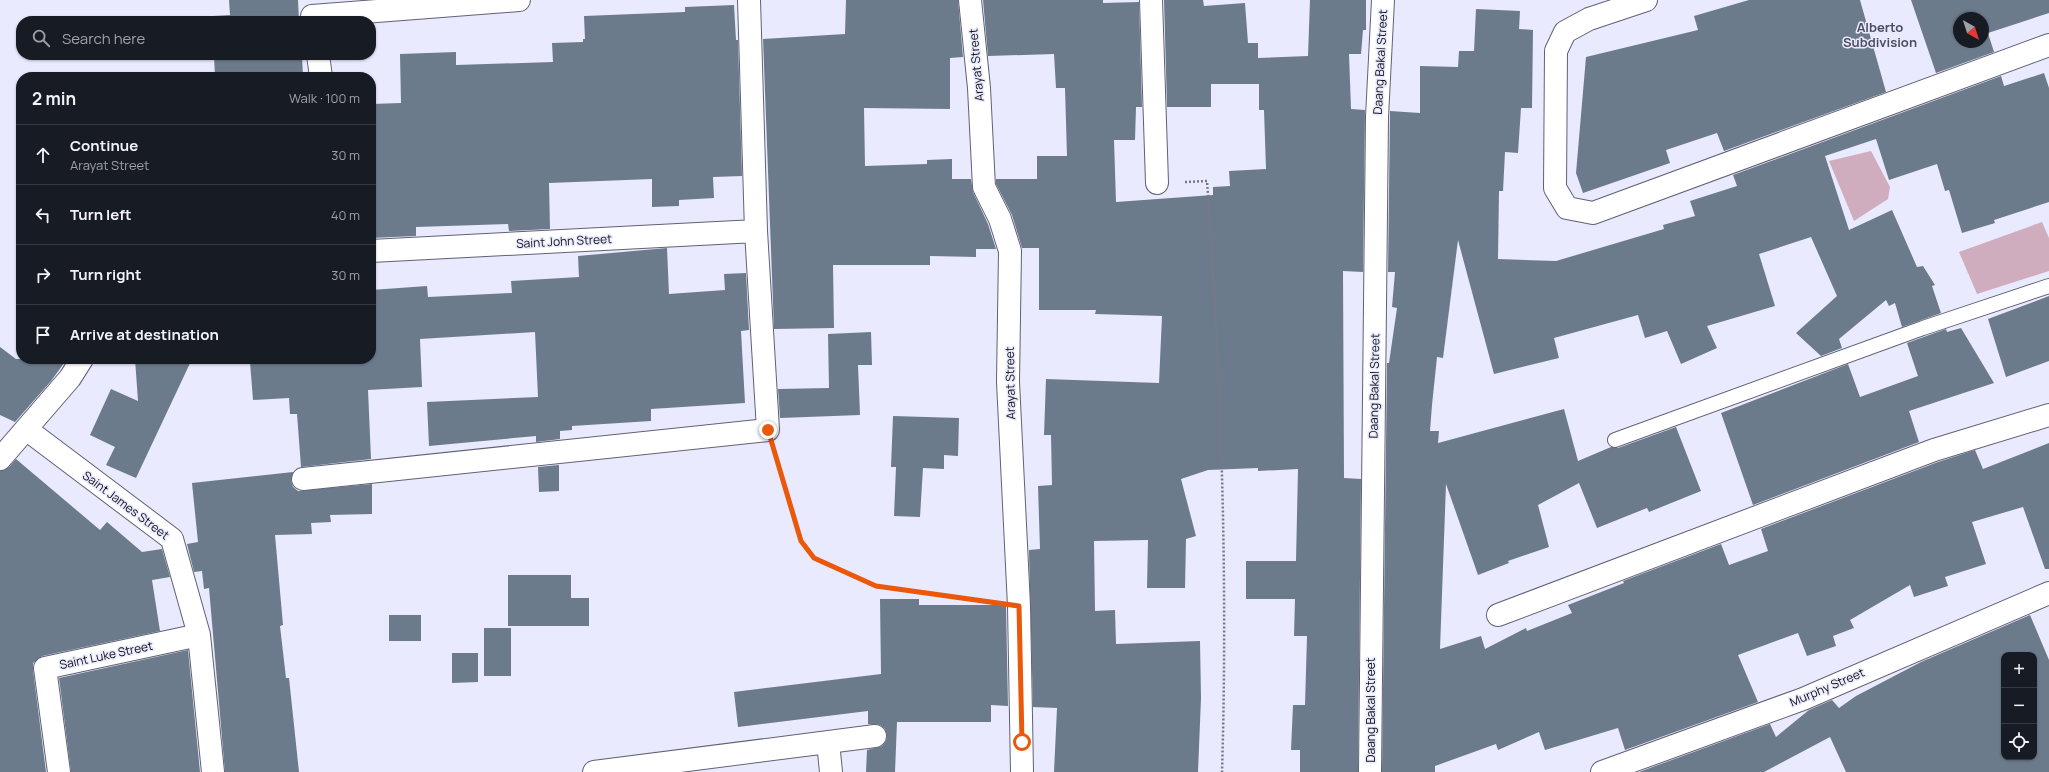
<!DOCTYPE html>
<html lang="en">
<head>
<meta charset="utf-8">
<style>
  :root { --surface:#171b24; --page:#20242c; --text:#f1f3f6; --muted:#9ea1a6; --line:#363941 }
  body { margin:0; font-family:Manrope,sans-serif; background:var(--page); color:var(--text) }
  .controls { position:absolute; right:12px; bottom:12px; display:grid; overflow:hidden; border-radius:8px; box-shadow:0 1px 3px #0004 }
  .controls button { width:36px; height:36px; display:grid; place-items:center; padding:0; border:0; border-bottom:1px solid var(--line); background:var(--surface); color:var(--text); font:20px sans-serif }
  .compass { position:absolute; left:1953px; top:12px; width:36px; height:36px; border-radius:50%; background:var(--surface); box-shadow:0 1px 3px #0004; rotate:141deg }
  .stop { position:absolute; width:12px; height:12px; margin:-9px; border:3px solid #ea580c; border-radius:50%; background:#fff }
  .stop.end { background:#ea580c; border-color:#fff; box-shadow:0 1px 4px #0008 }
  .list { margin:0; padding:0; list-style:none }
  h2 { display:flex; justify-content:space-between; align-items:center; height:52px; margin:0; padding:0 16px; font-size:17px }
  h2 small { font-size:13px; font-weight:400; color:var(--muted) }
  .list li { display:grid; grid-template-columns:26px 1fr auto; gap:12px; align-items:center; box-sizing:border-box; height:60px; padding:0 16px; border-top:1px solid var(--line) }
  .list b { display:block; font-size:15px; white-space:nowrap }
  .list p { margin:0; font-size:13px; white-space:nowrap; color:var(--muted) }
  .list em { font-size:13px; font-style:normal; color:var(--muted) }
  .icon { flex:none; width:22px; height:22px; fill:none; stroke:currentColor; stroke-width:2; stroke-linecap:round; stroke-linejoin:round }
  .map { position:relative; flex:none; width:2049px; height:772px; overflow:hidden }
  .search { position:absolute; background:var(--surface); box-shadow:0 1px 3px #0004; left:16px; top:16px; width:360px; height:44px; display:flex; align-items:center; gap:10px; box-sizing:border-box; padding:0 14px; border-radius:16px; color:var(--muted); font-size:15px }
  .panel { position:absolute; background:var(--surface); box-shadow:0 1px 3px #0004; left:16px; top:72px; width:360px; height:292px; border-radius:16px }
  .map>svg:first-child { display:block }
  .forest { fill:#d0adbe }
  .building { fill:#6c7b8c; fill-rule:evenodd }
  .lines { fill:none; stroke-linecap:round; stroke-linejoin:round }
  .service-casing { stroke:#606175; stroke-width:16 }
  .minor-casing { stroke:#606175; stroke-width:24 }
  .tertiary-casing { stroke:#606175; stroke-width:24 }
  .path { stroke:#797986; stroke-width:2.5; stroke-dasharray:2 2; stroke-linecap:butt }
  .service { stroke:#fff; stroke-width:14 }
  .minor { stroke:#fff; stroke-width:22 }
  .tertiary { stroke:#fff; stroke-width:22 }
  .route { stroke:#ea580c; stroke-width:5 }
  .labels { text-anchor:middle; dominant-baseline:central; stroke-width:3; stroke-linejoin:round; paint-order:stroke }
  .street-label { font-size:12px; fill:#111119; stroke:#e9eafd }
  .neighbourhood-label { font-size:13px; font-weight:bold; fill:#4c4d60; stroke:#e9eafd }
</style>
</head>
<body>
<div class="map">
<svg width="2049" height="772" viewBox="0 0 2049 772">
  <rect width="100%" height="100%" fill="#e9eafd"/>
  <path class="forest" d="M 1871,151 L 1890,187 L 1888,199 L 1854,221 L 1829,161 Z
    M 2042,222 L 2049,238 L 2049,271 L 1977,294 L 1959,252 Z"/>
  <path class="building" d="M 229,0 L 298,0 L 299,21 L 213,21 L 213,16 L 230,15 Z
    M 846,0 L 958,0 L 963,57 L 950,58 L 950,109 L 864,108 L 865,166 L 927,164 L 927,160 L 952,159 L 952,179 L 971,179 L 973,192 L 988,224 L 996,249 L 976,249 L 976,257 L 930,256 L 930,265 L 833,265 L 834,328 L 774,329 L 763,39 L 845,34 Z
    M 983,0 L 1103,0 L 1103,3 L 1139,2 L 1142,107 L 1136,107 L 1135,140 L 1114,140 L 1116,202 L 1213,195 L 1213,187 L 1230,186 L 1229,171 L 1266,169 L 1264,110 L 1259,110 L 1259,84 L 1211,84 L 1211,107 L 1167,107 L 1164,0 L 1203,0 L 1204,6 L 1245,3 L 1248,43 L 1258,43 L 1258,58 L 1308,56 L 1310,0 L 1366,0 L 1366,30 L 1363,30 L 1361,54 L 1349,54 L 1351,109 L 1365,110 L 1363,272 L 1343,271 L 1344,478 L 1361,479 L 1358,772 L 1300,772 L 1300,750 L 1291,750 L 1293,705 L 1305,705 L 1307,636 L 1294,636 L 1295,599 L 1246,599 L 1246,561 L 1296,561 L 1298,469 L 1258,471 L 1258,468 L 1208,470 L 1181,479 L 1196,536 L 1186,539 L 1185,588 L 1147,588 L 1148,540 L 1094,541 L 1095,611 L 1115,610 L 1116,644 L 1200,641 L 1201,698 L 1198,772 L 1054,772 L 1057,708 L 1033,707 L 1029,553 L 1029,550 L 1040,549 L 1038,486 L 1052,485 L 1051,435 L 1044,435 L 1046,379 L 1159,383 L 1162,316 L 1095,314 L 1096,310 L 1039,310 L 1039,248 L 1022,248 L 1012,215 L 996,184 L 996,179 L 1037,179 L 1037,156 L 1067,156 L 1065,88 L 1056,88 L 1054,54 L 988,56 Z
    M 1749,0 L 1860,0 L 1886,92 L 1724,151 L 1717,133 L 1666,150 L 1670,163 L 1583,193 L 1576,173 L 1586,57 L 1698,30 L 1694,16 Z
    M 1911,0 L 2049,0 L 2049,13 L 1988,33 L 1994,52 L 1936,73 ZM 1959,18 L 1983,18 L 1983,42 L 1959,42 Z
    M 734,5 L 736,40 L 738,40 L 742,176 L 713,177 L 714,198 L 679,200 L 679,206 L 652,207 L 652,179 L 549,183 L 550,229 L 509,231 L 508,224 L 416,227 L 416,236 L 371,238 L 371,104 L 401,103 L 400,54 L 456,52 L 456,65 L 553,62 L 552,43 L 583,42 L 583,39 L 585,39 L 584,16 L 685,12 L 685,7 Z
    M 1476,9 L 1520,11 L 1519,29 L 1533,30 L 1532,108 L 1521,108 L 1518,153 L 1505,152 L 1503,191 L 1499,191 L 1498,259 L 1556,261 L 1664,229 L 1663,225 L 1695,216 L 1690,201 L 1737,186 L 1733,175 L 2001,76 L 2004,86 L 2044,73 L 2049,88 L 2049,202 L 1994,220 L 1995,223 L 1962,233 L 1949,190 L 1945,191 L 1937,164 L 1889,180 L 1876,139 L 1825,156 L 1849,230 L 1892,210 L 1917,267 L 1923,266 L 1935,285 L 1932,286 L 1941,313 L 1902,327 L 1895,303 L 1889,306 L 1886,300 L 1839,339 L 1842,348 L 1821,356 L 1796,333 L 1837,296 L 1811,237 L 1759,254 L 1775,306 L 1707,326 L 1717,348 L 1681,364 L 1667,331 L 1645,338 L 1638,315 L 1554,338 L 1559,358 L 1494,374 L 1458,240 L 1443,358 L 1437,357 L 1432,405 L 1430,431 L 1439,431 L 1438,443 L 1564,409 L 1578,461 L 1611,447 L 1618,448 L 1676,427 L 1701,491 L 1649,512 L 1647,508 L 1597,528 L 1579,483 L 1538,505 L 1549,547 L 1508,561 L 1509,563 L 1478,575 L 1446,484 L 1440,649 L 1481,636 L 1485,649 L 1526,628 L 1527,631 L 1572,613 L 1568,605 L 1624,583 L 1623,581 L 1721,544 L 1729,565 L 1768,551 L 1761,529 L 1938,462 L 1975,450 L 1983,469 L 2049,443 L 2049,569 L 2045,569 L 2023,507 L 1972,522 L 1986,564 L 1945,577 L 1948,586 L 1914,597 L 1910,585 L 1850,620 L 1854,628 L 1833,636 L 1836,646 L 1807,656 L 1798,633 L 1738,655 L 1758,702 L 1625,750 L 1618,728 L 1545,750 L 1539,732 L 1498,750 L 1496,744 L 1435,766 L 1435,772 L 1382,772 L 1387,363 L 1389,363 L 1397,308 L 1392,307 L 1395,272 L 1388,272 L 1390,111 L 1420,113 L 1420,66 L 1458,67 L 1459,51 L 1474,51 Z
    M 214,55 L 302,55 L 303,77 L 215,77 Z
    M 667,248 L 669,294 L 725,290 L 724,274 L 746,273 L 749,330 L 741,331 L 745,403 L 651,409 L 651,421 L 572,426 L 572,430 L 560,431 L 560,439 L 536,442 L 536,436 L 429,446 L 427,402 L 538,397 L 535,332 L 420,339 L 422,387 L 368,390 L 371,459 L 301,467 L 297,414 L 290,414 L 289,398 L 253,400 L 250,362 L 256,362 L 256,359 L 371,359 L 371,290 L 427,286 L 428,297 L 512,293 L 511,281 L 579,277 L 578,256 Z
    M 2049,296 L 2049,361 L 2006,377 L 1988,319 Z
    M 1961,328 L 1994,383 L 1909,411 L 1919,442 L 1753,505 L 1721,413 L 1848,364 L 1860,397 L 1918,376 L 1907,343 L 1946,329 L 1947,332 Z
    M 871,332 L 872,365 L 858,365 L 860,415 L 780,418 L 778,389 L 829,388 L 828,334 Z
    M 0,347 L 16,359 L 67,359 L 51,381 L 15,422 L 0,415 Z
    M 135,359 L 192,359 L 136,478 L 106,465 L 115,447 L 90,435 L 111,389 L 138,401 Z
    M 893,416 L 959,418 L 958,456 L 944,455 L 944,469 L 923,468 L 920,517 L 894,516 L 896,467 L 891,467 Z
    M 16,459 L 100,530 L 107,522 L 142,552 L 162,549 L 170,577 L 152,580 L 160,631 L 42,656 L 33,663 L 33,670 L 46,772 L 0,772 L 0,471 L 9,467 Z
    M 559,465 L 559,491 L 539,492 L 538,467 Z
    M 293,472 L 291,481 L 293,487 L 298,491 L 372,484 L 372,514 L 330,515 L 331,522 L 311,523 L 312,534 L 275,535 L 283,625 L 280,626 L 286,678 L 289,678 L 299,772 L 225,772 L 209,588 L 204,589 L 202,571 L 194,572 L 187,544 L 198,542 L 192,483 Z
    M 508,575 L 571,575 L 571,598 L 589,598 L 589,626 L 508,626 Z
    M 880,599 L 919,599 L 919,605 L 1006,605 L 1008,706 L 991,705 L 991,722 L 897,722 L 895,772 L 866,772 L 867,750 L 882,746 L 886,741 L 887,735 L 885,729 L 880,725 L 868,724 L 868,711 L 738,727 L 734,692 L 881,674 Z
    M 389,615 L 421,615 L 421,641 L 389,641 Z
    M 2030,615 L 2049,660 L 2049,772 L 1846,772 L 1830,737 L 1764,772 L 1639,772 L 1770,724 L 1776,737 L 1809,710 L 1832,700 L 1839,708 L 1856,696 L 1921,662 ZM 2004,655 L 2034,655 L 2034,757 L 2004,757 Z
    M 484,628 L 511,628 L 511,676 L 484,676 Z
    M 188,650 L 200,772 L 71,772 L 59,678 Z
    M 452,653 L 478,653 L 478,682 L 452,683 Z"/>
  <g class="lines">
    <g class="service-casing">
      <path id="service" d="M 1615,440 L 1923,328 L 2049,286"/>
    </g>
    <g class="minor-casing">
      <path id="minor" d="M 970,0 L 979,88 L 984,187 L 1000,219 L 1010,251 L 1008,382 L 1019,606 L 1022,772
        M 1151,0 L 1157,183
        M 1646,0 L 1589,19 L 1565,32 L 1556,51 L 1555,188 L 1567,208 L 1593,213 L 2049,45
        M 312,16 L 519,0
        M 318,55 L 321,77
        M 371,251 L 756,231
        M 26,429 L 172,539 L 199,635 L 213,772
        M 0,459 L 70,378 L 82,359
        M 303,479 L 768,430 L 756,231 L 749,0
        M 1498,615 L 1934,450 L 2049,415
        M 828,742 L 831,772
        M 59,772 L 45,668 L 199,635
        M 594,772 L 875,736
        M 1602,772 L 1803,699 L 2049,593"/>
    </g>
    <g class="tertiary-casing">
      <path id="tertiary" d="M 1370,772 L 1377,117 L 1383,0"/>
    </g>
    <path class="path" d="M 1185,182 L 1207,181 C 1221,378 1228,575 1222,772
      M 776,456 L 801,541 L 814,558 L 876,586 L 992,602"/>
    <use href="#service" class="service"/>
    <use href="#minor" class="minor"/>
    <use href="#tertiary" class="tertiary"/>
  </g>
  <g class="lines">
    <path class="route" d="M 768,430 L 801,541 L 814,558 L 876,586 L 1019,606 L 1022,742"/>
  </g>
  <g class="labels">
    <g class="street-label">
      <text transform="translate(1380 62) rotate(-87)">Daang Bakal Street</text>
      <text transform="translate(976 65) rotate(-95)">Arayat Street</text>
      <text transform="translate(564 241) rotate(-3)">Saint John Street</text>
      <text transform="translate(1010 383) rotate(-91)">Arayat Street</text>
      <text transform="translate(1374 386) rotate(-89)">Daang Bakal Street</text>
      <text transform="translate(126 505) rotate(37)">Saint James Street</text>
      <text transform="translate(106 655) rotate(-12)">Saint Luke Street</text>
      <text transform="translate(1827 687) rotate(-23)">Murphy Street</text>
      <text transform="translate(1370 710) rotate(-90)">Daang Bakal Street</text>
    </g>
    <g class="neighbourhood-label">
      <text x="1880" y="27">Alberto<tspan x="1880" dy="15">Subdivision</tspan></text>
    </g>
  </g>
</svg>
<div class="controls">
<button>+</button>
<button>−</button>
<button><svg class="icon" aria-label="locate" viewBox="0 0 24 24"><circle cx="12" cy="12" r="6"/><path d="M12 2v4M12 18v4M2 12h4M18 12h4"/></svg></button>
</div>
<svg class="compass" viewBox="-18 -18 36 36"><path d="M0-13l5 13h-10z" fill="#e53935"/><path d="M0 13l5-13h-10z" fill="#9ea1a6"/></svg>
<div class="stop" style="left:1022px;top:742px"></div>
<div class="stop end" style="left:768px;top:430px"></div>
<div class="search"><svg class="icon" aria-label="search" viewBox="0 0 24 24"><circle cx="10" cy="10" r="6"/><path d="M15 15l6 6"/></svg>Search here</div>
<section class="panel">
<h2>2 min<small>Walk · 100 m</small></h2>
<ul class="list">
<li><svg class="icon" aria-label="ahead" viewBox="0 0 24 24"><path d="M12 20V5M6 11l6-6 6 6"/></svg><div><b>Continue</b><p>Arayat Street</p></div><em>30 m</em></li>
<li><svg class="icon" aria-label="left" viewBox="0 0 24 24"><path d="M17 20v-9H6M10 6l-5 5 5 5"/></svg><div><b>Turn left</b></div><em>40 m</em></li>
<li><svg class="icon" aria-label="right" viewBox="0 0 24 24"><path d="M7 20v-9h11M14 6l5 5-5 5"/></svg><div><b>Turn right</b></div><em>30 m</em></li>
<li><svg class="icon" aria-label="arrive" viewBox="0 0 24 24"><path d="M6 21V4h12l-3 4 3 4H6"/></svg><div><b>Arrive at destination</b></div></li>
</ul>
</section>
</div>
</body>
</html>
